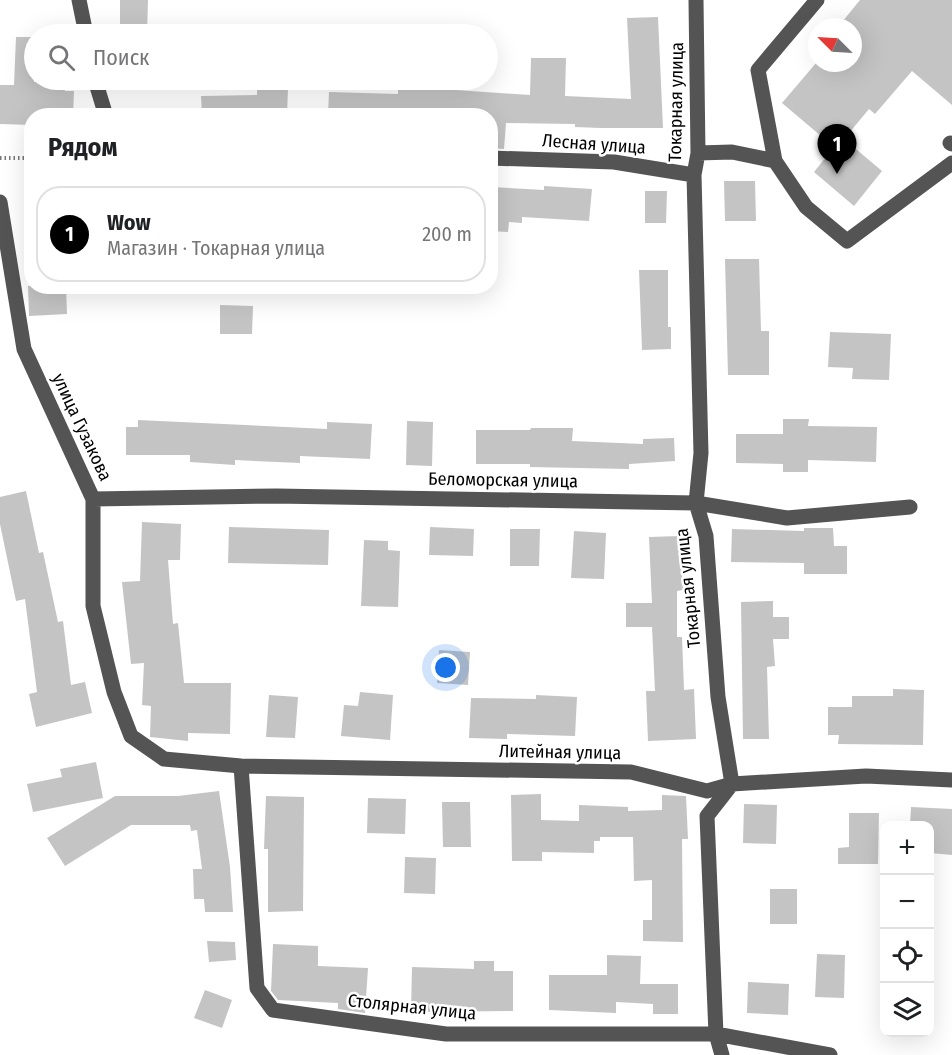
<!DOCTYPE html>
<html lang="ru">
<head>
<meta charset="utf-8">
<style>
  :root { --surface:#fff; --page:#f6f6f6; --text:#202124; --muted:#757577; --line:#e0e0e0; --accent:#000 }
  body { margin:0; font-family:"Fira Sans Condensed",sans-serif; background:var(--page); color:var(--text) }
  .controls { position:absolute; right:18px; bottom:18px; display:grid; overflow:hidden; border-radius:12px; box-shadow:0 6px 24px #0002 }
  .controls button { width:54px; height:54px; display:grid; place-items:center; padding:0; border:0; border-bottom:2px solid var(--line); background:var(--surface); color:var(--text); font:30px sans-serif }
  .compass { position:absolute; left:808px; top:18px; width:54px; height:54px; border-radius:50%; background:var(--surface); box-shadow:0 6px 24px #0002; rotate:294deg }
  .you { position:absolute; left:446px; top:668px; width:21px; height:21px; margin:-15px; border:4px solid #fff; border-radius:50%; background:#1a73e8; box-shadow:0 0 0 9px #1a73e833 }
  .badge { display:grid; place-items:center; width:39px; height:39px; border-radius:50%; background:var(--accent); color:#fff; font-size:20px; font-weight:700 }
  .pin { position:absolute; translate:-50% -50px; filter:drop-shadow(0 2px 3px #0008) }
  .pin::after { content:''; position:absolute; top:32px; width:21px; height:18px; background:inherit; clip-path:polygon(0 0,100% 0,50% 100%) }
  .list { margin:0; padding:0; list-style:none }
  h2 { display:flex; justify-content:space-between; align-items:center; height:78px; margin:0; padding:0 24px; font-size:26px }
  h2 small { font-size:20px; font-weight:400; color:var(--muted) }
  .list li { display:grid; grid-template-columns:39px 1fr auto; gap:18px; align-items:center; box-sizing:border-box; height:96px; margin:0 12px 12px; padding:0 12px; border:2px solid var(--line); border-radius:24px }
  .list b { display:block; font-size:22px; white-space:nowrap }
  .list p { margin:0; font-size:20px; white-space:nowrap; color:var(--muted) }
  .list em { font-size:20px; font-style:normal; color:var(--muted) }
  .icon { flex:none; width:33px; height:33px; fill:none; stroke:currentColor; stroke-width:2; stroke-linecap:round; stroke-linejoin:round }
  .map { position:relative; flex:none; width:952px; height:1055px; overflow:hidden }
  .search { position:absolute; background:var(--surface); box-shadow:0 6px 24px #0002; left:24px; top:24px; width:474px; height:66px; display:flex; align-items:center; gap:15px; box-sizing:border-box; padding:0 21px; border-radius:33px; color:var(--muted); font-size:22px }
  .panel { position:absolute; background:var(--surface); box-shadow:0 6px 24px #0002; left:24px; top:108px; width:474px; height:186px; border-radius:24px }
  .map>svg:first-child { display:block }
  .building { fill:#c4c4c4 }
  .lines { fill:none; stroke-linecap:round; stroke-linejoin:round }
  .path { stroke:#767676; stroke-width:4; stroke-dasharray:1.5 3; stroke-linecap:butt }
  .minor { stroke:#545454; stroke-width:15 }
  .labels { text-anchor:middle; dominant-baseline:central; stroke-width:5; stroke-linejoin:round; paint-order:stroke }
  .street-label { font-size:18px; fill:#000; stroke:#fff }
</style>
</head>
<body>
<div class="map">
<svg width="952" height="1055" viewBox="0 0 952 1055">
  <rect width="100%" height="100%" fill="#fff"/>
  <path class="building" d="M 120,0 L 148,0 L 147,34 L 120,34 Z
    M 860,0 L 952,0 L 952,105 L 912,71 L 875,114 L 869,109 L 844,139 L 882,171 L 854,206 L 814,172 L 834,147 L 782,103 L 816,63 L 853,63 L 853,27 L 838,27 Z
    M 658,17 L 663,128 L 601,128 L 575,127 L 575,124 L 506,123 L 504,149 L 490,148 L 490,116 L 328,116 L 329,92 L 398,94 L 398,86 L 530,95 L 531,58 L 566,58 L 565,96 L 631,99 L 627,18 Z
    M 16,37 L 34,37 L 34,82 L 65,84 L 65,91 L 74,91 L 73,116 L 32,116 L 32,125 L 0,124 L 0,85 L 14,85 Z
    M 257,87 L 288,88 L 287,116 L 202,116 L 201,96 L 257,95 Z
    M 724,181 L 755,181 L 756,221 L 725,221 Z
    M 544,186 L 592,189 L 589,221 L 522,217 L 522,223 L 509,222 L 508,232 L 490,231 L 490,187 L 544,190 Z
    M 645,191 L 667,191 L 666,223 L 645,223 Z
    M 725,259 L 759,259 L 761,331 L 769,331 L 769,375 L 728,375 Z
    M 639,270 L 668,270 L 668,327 L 671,327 L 671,349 L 642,350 Z
    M 28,286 L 66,286 L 67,314 L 29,316 Z
    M 220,305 L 253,306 L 252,334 L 220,334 Z
    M 830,332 L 891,334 L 889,380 L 852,379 L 853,368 L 828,367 Z
    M 783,419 L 809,419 L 808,426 L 877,427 L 876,462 L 808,460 L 808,472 L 783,472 L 783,464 L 736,463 L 736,434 L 783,434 Z
    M 138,420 L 327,429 L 327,422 L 372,424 L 370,459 L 300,456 L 300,463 L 235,460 L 235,465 L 190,462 L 190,455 L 126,455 L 126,427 L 138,427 Z
    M 407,421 L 433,422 L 432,466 L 406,465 Z
    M 531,428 L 573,428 L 572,441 L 643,444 L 643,439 L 674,438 L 675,461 L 629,464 L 629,469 L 530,467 L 530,464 L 476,464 L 476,430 L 530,430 Z
    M 26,491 L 39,553 L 43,552 L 58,622 L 63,621 L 71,685 L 85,682 L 92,713 L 36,727 L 29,694 L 37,692 L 25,599 L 16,601 L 0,524 L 0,497 Z
    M 142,522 L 181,524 L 180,560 L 168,560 L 173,624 L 178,623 L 184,683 L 231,683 L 230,734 L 188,733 L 188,741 L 150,737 L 151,706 L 142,705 L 144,663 L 131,664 L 122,582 L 140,581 Z
    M 229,527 L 329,530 L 328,565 L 228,563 Z
    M 430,527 L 474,529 L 473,556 L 429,555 Z
    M 804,528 L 833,528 L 834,546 L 847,546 L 847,574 L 804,574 L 804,563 L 731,562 L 732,529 L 804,531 Z
    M 510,529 L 540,529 L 539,566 L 510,566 Z
    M 574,531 L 606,533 L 604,579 L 571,578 Z
    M 680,536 L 683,590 L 677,591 L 677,637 L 682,637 L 684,690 L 694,689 L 696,739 L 648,741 L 646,691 L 655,691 L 652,627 L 626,627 L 626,603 L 652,603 L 649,537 Z
    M 364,540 L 388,541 L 388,550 L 400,551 L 398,607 L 361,606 Z
    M 773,601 L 773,617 L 789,617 L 789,639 L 773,639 L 775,666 L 767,667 L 769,739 L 743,739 L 741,602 Z
    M 439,650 L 470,652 L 468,685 L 437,683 Z
    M 893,689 L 924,690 L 923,745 L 838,744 L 839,735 L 828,735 L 828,707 L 852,707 L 852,696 L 893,696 Z
    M 360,692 L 393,695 L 390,740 L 341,736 L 344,705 L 358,706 Z
    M 269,695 L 298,697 L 295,738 L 266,737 Z
    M 536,695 L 577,697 L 575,736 L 507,734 L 507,739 L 469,738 L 471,698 L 536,699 Z
    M 96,762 L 103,798 L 33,812 L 27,784 L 62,777 L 60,769 Z
    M 219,791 L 230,867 L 233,912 L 205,912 L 204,899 L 194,899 L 193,869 L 202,869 L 197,830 L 191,831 L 190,825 L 131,825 L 65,866 L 47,838 L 115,796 L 178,796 Z
    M 541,794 L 541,820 L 579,821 L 579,805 L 628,807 L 628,811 L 662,810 L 662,795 L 686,796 L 688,839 L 682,839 L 683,942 L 643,941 L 643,920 L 652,920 L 652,880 L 634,881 L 633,837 L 600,837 L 600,841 L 594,841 L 594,853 L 542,852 L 542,861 L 512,861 L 511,795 Z
    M 266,796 L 304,797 L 303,911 L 268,912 L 268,849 L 264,849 Z
    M 368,798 L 406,799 L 405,834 L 367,833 Z
    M 442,802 L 470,802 L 471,847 L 443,847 Z
    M 744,804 L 777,805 L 776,844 L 743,843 Z
    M 911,807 L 952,809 L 952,855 L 930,853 L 930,825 L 910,825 Z
    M 849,813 L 879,813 L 878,864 L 838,864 L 838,848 L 849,847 Z
    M 405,857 L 436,858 L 435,894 L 404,893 Z
    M 770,889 L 797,889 L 797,924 L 770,924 Z
    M 207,941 L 235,942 L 236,960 L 209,962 Z
    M 273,944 L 318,946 L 318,966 L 368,968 L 365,1013 L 338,1009 L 338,1003 L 278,1000 L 271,991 Z
    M 817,954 L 845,955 L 844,998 L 815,997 Z
    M 607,955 L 641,956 L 640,984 L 678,984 L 678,1014 L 653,1014 L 653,1004 L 616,1002 L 616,1013 L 549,1010 L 549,975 L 607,975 Z
    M 474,961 L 494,961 L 494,971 L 513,971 L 513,1011 L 411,1012 L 412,967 L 474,969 Z
    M 748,982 L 789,984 L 788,1015 L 747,1013 Z
    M 205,990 L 232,1000 L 222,1028 L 194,1018 Z"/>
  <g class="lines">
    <path class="path" d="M 0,158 L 32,158"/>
    <path class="minor" d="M 79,0 L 86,34
      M 696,0 L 698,153 L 694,175 L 701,453 L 696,503 L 706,536 L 718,697 L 732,784 L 707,816 L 716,1034 L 722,1055
      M 817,0 L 758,70 L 775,161 L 806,207 L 847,241 L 952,163
      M 95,80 L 106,116
      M 950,143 L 952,144
      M 698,153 L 732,152 L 775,161
      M 490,158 L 614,162 L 694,175
      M 0,202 L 24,349 L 93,499 L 93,606 L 114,692 L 131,736 L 164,759 L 241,766 L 631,772 L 707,791 L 732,784 L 866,776 L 952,780
      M 93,499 L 276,496 L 696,503 L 787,518 L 910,507
      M 241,766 L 257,988 L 273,1010 L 446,1034 L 716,1034 L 830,1055"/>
  </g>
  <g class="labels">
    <g class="street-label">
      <text transform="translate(676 102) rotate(-89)">Токарная улица</text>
      <text transform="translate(594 144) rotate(4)">Лесная улица</text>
      <text transform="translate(82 427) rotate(65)">улица Гузакова</text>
      <text transform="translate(503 480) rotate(1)">Беломорская улица</text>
      <text transform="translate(688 588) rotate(-96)">Токарная улица</text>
      <text transform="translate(560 752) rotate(1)">Литейная улица</text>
      <text transform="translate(412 1007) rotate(6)">Столярная улица</text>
    </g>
  </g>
</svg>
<div class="controls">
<button>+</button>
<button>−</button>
<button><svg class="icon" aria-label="locate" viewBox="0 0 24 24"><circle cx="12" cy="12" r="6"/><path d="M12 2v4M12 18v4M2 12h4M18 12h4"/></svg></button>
<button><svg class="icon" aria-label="layers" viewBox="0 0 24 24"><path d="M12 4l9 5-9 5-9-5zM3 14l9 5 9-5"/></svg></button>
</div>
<svg class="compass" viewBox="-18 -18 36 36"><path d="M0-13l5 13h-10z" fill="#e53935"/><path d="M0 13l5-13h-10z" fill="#757577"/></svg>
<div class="you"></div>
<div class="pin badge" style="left:837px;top:174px">1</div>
<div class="search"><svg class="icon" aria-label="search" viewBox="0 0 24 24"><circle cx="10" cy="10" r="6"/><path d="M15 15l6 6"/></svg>Поиск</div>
<section class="panel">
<h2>Рядом<small></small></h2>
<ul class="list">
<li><span class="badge">1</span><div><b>Wow</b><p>Магазин · Токарная улица</p></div><em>200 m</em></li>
</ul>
</section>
</div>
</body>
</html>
